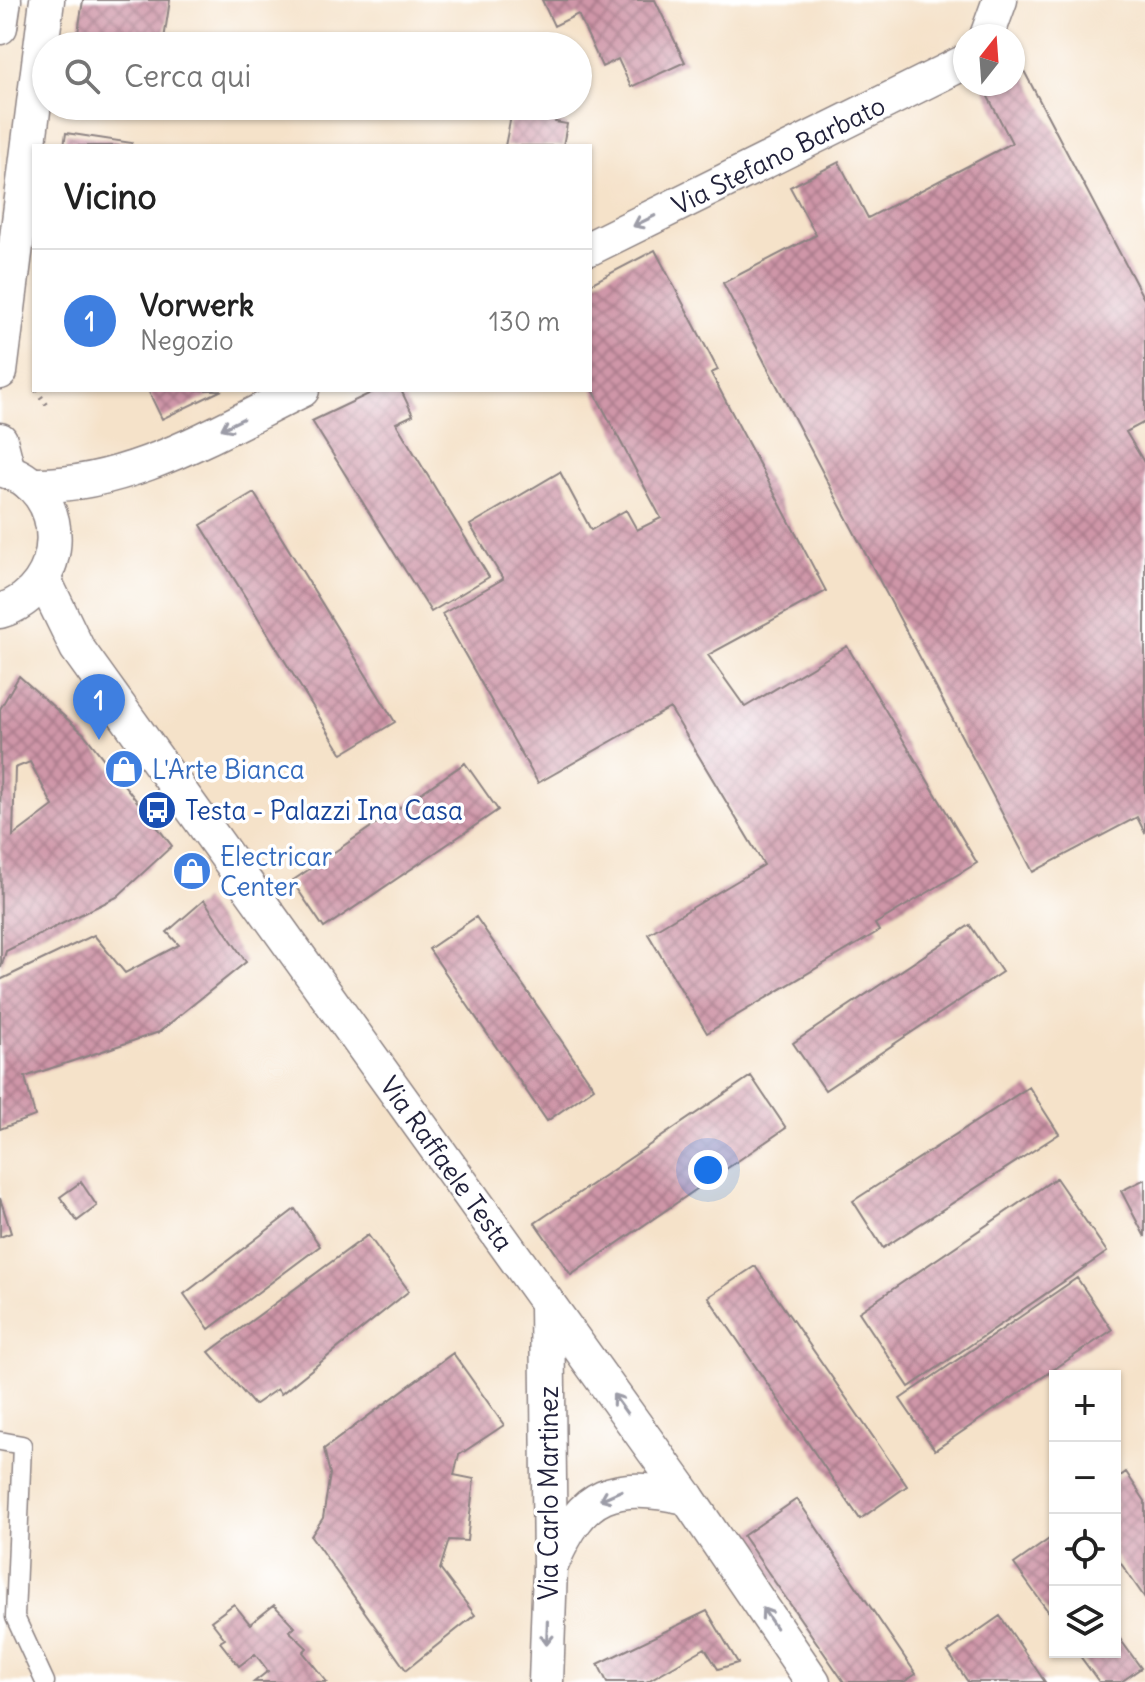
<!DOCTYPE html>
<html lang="it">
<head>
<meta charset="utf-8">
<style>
  :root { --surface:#fff; --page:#f6f6f6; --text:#222; --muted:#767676; --line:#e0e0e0; --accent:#d1495b }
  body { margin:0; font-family:Delius,sans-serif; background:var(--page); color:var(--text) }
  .controls { position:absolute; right:24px; bottom:24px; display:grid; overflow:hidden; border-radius:0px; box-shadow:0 2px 6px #0004 }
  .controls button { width:72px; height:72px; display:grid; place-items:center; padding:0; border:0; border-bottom:2px solid var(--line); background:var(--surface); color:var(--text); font:40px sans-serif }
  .compass { position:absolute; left:953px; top:24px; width:72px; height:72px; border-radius:50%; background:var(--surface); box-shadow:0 2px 6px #0004; rotate:17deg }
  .you { position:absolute; left:708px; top:1170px; width:28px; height:28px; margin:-20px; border:6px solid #fff; border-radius:50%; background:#1a73e8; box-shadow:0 0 0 12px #1a73e833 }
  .badge { display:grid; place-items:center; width:52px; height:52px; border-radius:50%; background:var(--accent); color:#fff; font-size:26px; font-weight:700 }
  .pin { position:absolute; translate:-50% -66px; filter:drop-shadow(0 2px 4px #0008) }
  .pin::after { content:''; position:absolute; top:42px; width:28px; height:24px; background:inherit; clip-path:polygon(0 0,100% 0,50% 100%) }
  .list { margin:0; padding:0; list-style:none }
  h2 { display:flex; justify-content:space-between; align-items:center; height:104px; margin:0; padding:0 32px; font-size:34px }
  h2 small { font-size:26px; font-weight:400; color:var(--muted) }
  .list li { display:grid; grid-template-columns:52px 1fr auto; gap:24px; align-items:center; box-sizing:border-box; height:144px; padding:0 32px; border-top:2px solid var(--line) }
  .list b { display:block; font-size:30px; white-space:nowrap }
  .list p { margin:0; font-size:26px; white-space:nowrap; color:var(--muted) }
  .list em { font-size:26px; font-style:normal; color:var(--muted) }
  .icon { flex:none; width:44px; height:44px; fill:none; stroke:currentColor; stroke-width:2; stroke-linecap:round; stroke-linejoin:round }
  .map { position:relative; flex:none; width:1145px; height:1682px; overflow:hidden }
  .search { position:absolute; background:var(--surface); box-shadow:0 2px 6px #0004; left:32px; top:32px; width:560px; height:88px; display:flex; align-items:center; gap:20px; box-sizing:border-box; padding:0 28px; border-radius:44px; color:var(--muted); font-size:30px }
  .panel { position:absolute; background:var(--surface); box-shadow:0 2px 6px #0004; left:32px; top:144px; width:560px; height:248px; border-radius:0px }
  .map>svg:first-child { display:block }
  .building { fill:url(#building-cross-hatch); fill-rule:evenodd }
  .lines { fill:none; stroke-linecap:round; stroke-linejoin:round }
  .lane-casing { stroke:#8c8282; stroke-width:21 }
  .street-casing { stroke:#8c8282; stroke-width:37 }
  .path { stroke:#8c8282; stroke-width:5; stroke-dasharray:2 6; stroke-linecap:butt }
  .lane { stroke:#fff; stroke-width:18 }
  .street { stroke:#fff; stroke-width:34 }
  .oneway { stroke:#9c9ca7 }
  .labels { text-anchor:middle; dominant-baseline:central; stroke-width:7; stroke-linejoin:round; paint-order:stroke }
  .street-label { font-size:26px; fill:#22223b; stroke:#fff }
  .shop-label { font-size:26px; fill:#366cbe; stroke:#fff; text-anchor:start }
  .transit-label { font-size:26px; fill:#164399; stroke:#fff; text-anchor:start }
</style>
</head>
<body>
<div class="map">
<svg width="1145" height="1682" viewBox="0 0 1145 1682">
  <defs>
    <pattern id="building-cross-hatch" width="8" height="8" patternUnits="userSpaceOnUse" patternTransform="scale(2)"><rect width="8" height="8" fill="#cf96a8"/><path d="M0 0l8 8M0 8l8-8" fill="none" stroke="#a87a8a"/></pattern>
  </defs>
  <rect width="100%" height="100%" fill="#fff"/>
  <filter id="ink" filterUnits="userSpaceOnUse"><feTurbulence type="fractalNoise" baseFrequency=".0125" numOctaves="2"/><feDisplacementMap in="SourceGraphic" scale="16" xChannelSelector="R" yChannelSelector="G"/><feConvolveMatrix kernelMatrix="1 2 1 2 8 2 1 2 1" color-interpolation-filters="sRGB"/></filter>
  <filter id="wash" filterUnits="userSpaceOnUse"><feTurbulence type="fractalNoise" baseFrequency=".006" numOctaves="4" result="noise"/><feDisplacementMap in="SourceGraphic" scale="32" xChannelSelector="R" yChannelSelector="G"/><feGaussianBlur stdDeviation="1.8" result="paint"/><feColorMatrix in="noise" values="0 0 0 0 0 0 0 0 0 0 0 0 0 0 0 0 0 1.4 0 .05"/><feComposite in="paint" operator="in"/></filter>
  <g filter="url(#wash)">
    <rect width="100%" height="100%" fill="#f5e2c9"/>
    <g id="blocks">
      <path class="building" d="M 83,0 L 170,0 L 163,46 L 76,46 Z
        M 542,0 L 655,0 L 685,62 L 631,87 L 618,59 L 602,67 L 578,14 L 554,26 Z
        M 1023,69 L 1145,301 L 1145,422 L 1126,432 L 1145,464 L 1145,833 L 1137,817 L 1033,872 L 723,283 L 816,235 L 790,187 L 839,162 L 868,218 L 1012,143 L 984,89 L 994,84 L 1013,84 L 1013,74 Z
        M 513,106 L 558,106 L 555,122 L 567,124 L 563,146 L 505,146 Z
        M 66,133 L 132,143 L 132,146 L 64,146 Z
        M 655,250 L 718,370 L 711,373 L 826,591 L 708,655 L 745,707 L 847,646 L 977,863 L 875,924 L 879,931 L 707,1033 L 648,934 L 764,865 L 670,708 L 538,783 L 442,614 L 503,579 L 470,525 L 560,472 L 591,530 L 626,510 L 637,530 L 661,518 L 590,384 L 590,284 Z
        M 148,390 L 222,390 L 162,419 Z
        M 377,390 L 401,390 L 413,415 L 396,423 L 489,577 L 431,612 L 312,421 Z
        M 254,493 L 395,722 L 342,754 L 201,525 Z
        M 19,676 L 84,734 L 172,846 L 117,897 L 6,951 L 1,968 L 0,709 ZM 30,762 L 53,806 L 13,836 L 15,768 Z
        M 465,763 L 498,810 L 324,928 L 292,881 Z
        M 204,900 L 246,962 L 159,1032 L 25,1077 L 35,1116 L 0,1129 L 0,980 L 94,935 L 125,973 L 179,945 L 167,932 Z
        M 476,917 L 594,1088 L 547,1121 L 429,949 Z
        M 970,925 L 1002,972 L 825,1090 L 793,1043 Z
        M 751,1076 L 786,1128 L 571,1275 L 535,1223 Z
        M 1029,1087 L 1059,1134 L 883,1248 L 853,1201 Z
        M 1056,1178 L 1107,1252 L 909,1387 L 859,1312 Z
        M 1145,1179 L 1145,1237 L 1121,1191 Z
        M 81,1182 L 97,1206 L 77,1221 L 60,1197 Z
        M 0,1198 L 11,1233 L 0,1237 Z
        M 295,1209 L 320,1246 L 209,1329 L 184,1294 Z
        M 368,1235 L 409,1291 L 281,1394 L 277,1389 L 254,1405 L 209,1352 Z
        M 755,1266 L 907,1486 L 860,1519 L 708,1297 Z
        M 1077,1278 L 1112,1330 L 935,1450 L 900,1399 Z
        M 453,1353 L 504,1425 L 459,1455 L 454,1475 L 474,1479 L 467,1541 L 449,1540 L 440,1569 L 475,1615 L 406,1670 L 311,1536 L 323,1518 L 330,1474 L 324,1449 Z
        M 1126,1472 L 1145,1501 L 1145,1598 L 1115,1555 L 1115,1480 Z
        M 797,1499 L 916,1674 L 904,1682 L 844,1682 L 743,1536 Z
        M 1052,1537 L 1055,1540 L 1055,1621 L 1014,1564 Z
        M 234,1604 L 250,1624 L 274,1605 L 295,1627 L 289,1631 L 307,1648 L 303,1652 L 327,1682 L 254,1682 L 268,1671 L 255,1654 L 239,1666 L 220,1642 L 225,1639 L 211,1621 Z
        M 707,1611 L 738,1663 L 718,1669 L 705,1648 L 646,1682 L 607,1682 L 598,1664 Z
        M 1000,1616 L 1045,1682 L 968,1682 L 948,1652 Z
        M 1115,1632 L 1141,1668 L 1121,1682 L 1099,1682 L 1077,1652 L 1115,1652 Z"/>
    </g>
  </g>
  <g filter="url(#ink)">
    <use href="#blocks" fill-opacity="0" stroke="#8c8282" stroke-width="2"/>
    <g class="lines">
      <g class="lane-casing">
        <path id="lane" d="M 0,1441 L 22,1445 L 15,1617 L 45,1682"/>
      </g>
      <g class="street-casing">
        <g id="street">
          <path d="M 0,27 L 4,0"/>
          <path d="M 987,36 L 1000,0"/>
          <path id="s1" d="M 590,248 L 965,62"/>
          <path d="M 0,372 L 47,0"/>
          <path d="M 0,440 L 8,471"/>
          <path d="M 0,469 C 73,486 70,591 0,611"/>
          <path d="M 31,485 C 127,488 218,431 302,390"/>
          <path id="s2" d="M 44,580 L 77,648 L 687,1497 L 813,1682"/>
          <path d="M 552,1563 C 583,1490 613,1482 687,1497"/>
          <path d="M 546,1682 L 550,1568 L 547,1304"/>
        </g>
      </g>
      <path class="path" d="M 36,390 L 49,408"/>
      <use href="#lane" class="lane"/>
      <use href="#street" class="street"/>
    </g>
    <defs><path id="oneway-shaft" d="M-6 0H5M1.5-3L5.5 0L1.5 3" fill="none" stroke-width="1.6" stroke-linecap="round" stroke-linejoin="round" transform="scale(2)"/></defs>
    <g class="oneway">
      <use href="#oneway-shaft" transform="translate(644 221) rotate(154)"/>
      <use href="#oneway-shaft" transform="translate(232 424) rotate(154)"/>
      <use href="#oneway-shaft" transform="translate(620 1404) rotate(-126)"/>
      <use href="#oneway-shaft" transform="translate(611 1495) rotate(157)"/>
      <use href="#oneway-shaft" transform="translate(769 1618) rotate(-124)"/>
      <use href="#oneway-shaft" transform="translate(547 1633) rotate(92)"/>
    </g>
  </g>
  <defs>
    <g id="shop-disc" transform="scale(2)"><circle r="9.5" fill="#3f7fe0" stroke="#fff"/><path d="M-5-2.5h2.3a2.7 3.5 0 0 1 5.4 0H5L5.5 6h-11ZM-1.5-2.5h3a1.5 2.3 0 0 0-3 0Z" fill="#fff"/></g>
    <g id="bus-disc" transform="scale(2)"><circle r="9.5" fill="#1a4fb4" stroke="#fff"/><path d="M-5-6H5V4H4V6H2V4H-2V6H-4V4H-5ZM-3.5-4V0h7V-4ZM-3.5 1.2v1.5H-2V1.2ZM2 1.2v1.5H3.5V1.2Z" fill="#fff"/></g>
  </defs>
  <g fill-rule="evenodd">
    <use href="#shop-disc" x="124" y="769"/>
    <use href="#bus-disc" x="157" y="810"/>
    <use href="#shop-disc" x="192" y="871"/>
  </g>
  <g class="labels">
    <g class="street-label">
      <text stroke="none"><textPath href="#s1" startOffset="210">Via Stefano Barbato</textPath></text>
      <text stroke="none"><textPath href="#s2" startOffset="710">Via Raffaele Testa</textPath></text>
      <text transform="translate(548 1493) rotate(-90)">Via Carlo Martinez</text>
    </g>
    <g class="shop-label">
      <text x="152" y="769">L'Arte Bianca</text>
      <text x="220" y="856">Electricar<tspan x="220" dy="30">Center</tspan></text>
    </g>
    <g class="transit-label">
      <text x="185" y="810">Testa - Palazzi Ina Casa</text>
    </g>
  </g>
</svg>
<div class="controls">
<button>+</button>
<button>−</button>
<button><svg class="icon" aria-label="locate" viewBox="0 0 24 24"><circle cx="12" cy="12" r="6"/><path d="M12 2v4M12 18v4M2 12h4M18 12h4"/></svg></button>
<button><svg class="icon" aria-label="layers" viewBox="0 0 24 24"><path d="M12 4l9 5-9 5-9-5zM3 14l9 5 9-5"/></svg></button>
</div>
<svg class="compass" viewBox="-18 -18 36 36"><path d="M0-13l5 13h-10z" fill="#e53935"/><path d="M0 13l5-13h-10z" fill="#767676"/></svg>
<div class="you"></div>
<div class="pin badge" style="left:99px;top:740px;background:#3f7fe0">1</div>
<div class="search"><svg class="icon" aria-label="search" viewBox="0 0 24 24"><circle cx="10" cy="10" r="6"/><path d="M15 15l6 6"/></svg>Cerca qui</div>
<section class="panel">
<h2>Vicino<small></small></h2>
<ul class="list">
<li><span class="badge" style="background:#3f7fe0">1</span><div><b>Vorwerk</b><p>Negozio</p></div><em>130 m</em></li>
</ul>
</section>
</div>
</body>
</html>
